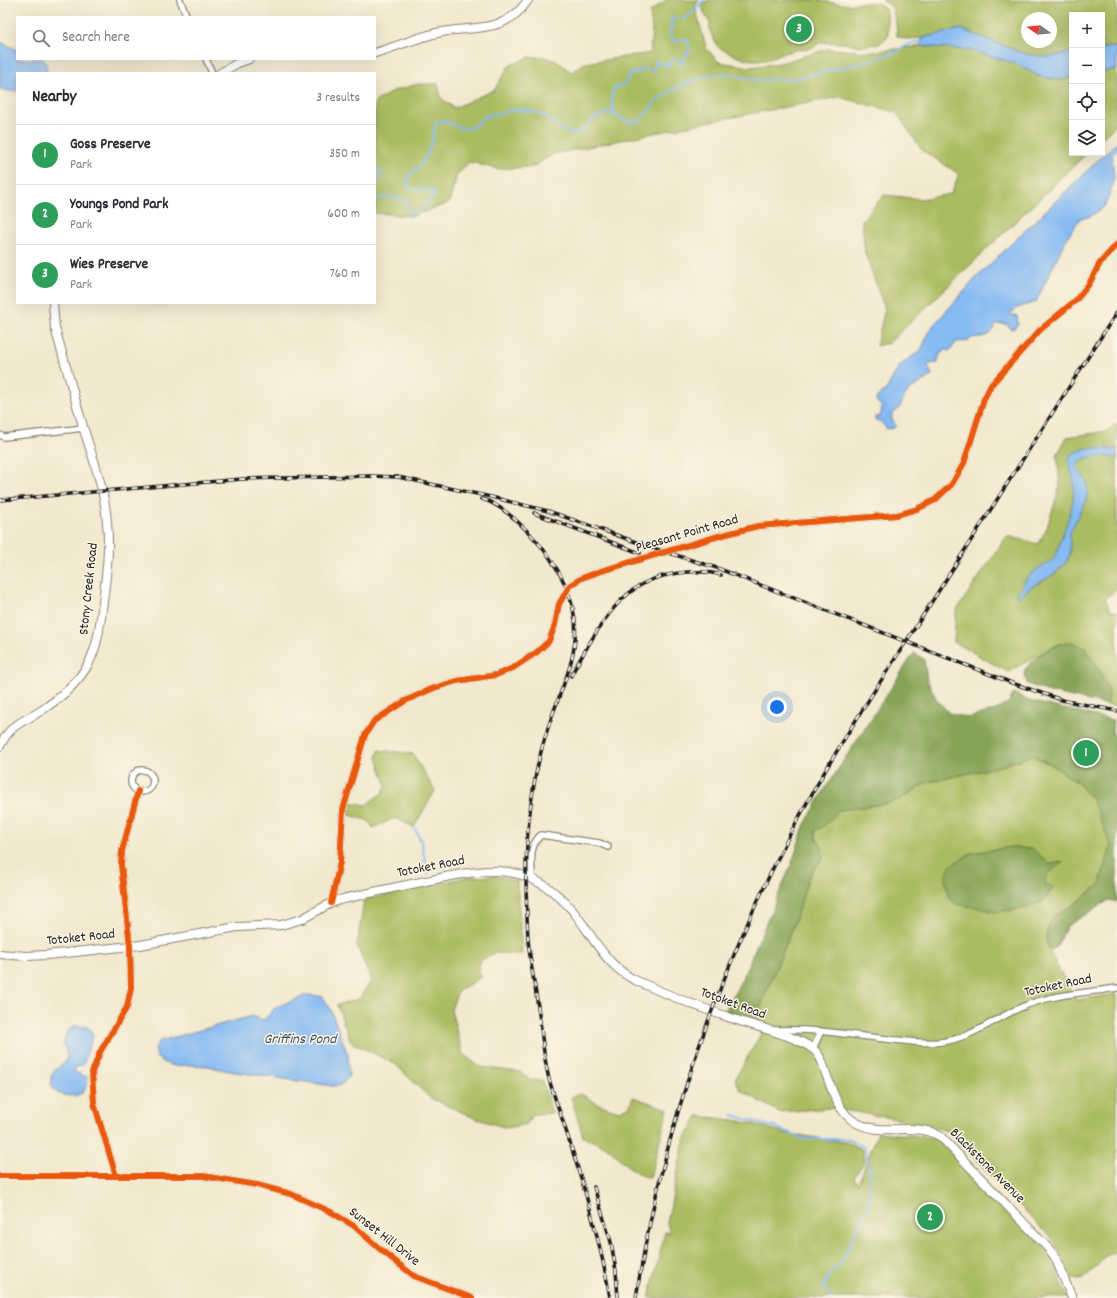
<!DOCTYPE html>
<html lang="en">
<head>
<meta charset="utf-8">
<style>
  :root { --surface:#fff; --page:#f2f2f3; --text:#2b2b33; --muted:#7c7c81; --line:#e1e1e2; --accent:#b45309 }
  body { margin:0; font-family:Dekko,sans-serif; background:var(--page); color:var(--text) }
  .controls { position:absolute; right:12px; top:12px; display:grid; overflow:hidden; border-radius:0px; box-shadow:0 4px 16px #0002 }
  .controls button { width:36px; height:36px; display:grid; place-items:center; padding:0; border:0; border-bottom:1px solid var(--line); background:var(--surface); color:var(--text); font:20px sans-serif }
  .compass { position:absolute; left:1021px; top:12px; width:36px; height:36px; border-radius:50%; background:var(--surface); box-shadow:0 4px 16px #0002; rotate:285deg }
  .you { position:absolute; left:777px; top:707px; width:14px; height:14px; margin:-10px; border:3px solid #fff; border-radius:50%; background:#1a73e8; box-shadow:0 0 0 6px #1a73e833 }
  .badge { display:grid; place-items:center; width:26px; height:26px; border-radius:50%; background:var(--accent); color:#fff; font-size:13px; font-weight:700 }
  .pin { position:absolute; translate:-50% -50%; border:2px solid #fff; box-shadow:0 1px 4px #0006 }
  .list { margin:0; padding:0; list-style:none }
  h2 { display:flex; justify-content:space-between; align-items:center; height:52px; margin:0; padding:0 16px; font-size:17px }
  h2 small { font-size:13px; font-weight:400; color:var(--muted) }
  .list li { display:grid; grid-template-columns:26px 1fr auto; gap:12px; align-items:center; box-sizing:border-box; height:60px; padding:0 16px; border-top:1px solid var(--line) }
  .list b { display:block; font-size:15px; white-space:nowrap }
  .list p { margin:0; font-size:13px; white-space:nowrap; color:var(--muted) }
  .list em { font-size:13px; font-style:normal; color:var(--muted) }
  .icon { flex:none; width:22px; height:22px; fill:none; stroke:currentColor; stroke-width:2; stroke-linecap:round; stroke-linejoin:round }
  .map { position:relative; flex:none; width:1117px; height:1298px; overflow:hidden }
  .search { position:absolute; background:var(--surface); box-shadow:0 4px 16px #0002; left:16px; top:16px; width:360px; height:44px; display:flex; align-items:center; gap:10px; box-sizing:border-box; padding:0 14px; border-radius:0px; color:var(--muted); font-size:15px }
  .panel { position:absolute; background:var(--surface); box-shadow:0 4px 16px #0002; left:16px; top:72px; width:360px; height:232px; border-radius:0px }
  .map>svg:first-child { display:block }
  .green { fill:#aabc60; stroke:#636c3e; fill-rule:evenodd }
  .forest { fill:#87a456; stroke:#526039 }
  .water { fill:#85baf3; stroke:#506b88 }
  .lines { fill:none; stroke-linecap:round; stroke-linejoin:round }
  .stream { stroke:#85baf3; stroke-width:2 }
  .minor-casing { stroke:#878274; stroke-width:8 }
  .secondary-casing { stroke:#878274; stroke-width:10 }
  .minor { stroke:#fff; stroke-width:5.5 }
  .secondary { stroke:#fff; stroke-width:8 }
  .rail-casing { stroke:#1c1c1c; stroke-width:3.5 }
  .rail { stroke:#fcf5e5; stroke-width:2; stroke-dasharray:6; stroke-linecap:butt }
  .cycleway-casing { stroke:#fcf5e5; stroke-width:8 }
  .cycleway { stroke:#e8590c; stroke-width:6 }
  .labels { text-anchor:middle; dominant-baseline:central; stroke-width:3; stroke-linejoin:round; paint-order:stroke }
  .street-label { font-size:14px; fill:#1c1c1c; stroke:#fcf5e5 }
  .water-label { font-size:15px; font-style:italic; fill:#415367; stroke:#fcf5e5 }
</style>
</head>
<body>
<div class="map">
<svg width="1117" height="1298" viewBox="0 0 1117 1298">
  <rect width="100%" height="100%" fill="#fcf5e5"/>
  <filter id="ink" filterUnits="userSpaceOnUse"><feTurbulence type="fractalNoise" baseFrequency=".025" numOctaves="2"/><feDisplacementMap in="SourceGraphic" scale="8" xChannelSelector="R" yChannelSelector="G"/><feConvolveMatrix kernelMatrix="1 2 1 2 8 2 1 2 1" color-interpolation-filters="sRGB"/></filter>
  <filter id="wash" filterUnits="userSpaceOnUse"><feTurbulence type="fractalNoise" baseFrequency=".012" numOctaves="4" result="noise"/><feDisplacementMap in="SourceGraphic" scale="16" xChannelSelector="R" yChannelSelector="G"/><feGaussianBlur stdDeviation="0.9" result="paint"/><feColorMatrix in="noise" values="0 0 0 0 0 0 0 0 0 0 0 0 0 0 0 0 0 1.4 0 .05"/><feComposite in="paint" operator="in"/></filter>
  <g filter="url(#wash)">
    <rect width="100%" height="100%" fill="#f2e8cd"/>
    <path class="green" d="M 666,0 L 699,0 L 695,6 L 706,48 L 719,62 L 751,67 L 781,63 L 828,49 L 869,52 L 921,46 L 969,50 L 1017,64 L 1038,76 L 1061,80 L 1072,77 L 1072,153 L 1087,153 L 889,343 L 876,346 L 885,309 L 865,253 L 862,220 L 884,195 L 921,199 L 951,194 L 959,174 L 922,150 L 896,112 L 839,97 L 702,123 L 554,154 L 532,167 L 498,169 L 469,162 L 457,175 L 449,203 L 412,216 L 375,213 L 375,102 L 393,91 L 418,84 L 438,84 L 441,98 L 454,108 L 494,90 L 509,66 L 529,57 L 546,57 L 558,62 L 571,72 L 585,63 L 650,53 L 652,30 L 650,12 Z
      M 708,0 L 815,0 L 848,5 L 858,3 L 872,3 L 879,4 L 887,11 L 888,36 L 879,44 L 859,46 L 843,43 L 821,42 L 810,49 L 795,50 L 780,54 L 766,60 L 751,60 L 738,57 L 718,47 L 710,31 L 710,23 L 704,13 L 702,4 Z
      M 882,0 L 1117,0 L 1117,47 L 1102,48 L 1102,15 L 1072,15 L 1072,52 L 1048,57 L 1025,54 L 961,29 L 922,38 L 906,39 L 897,36 L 896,23 L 892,7 ZM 1027,18 L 1051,18 L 1051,42 L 1027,42 Z
      M 1117,69 L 1117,124 L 1102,138 L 1102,72 Z
      M 1117,423 L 1117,589 L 1105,599 L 1110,610 L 1117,612 L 1117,706 L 1107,705 L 1109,697 L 1060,643 L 1008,672 L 954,642 L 956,611 L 1007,536 L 1038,544 L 1047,528 L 1060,486 L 1057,455 L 1067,437 L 1108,431 Z
      M 379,750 L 413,754 L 435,791 L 414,827 L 395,818 L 373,828 L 369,821 L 347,814 L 349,802 L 366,805 L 383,792 L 386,785 L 377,757 Z
      M 1032,755 L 1054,766 L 1078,783 L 1092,799 L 1111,846 L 1100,884 L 1075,904 L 1053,917 L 1046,938 L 1051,955 L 1076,1000 L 1117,994 L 1117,1251 L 1106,1256 L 1083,1280 L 1070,1277 L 1055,1242 L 948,1131 L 897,1119 L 831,1108 L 779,1112 L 740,1090 L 735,1079 L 762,1032 L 755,1020 L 794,924 L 809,876 L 823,858 L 822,847 L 817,840 L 815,831 L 824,826 L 840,810 L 883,804 L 901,799 L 926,783 L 1005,765 Z
      M 497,876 L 517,881 L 522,954 L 495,953 L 479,961 L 480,978 L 458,991 L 451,1010 L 463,1054 L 480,1067 L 520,1072 L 530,1080 L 542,1080 L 552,1113 L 533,1114 L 526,1124 L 507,1128 L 477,1119 L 430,1098 L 395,1064 L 351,1042 L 337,1005 L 359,999 L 371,981 L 357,946 L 364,900 L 467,877 Z
      M 581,1094 L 598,1104 L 619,1111 L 629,1107 L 633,1097 L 668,1109 L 650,1178 L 640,1175 L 624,1163 L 609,1148 L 583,1137 L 571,1097 Z
      M 698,1116 L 734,1120 L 754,1124 L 785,1133 L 850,1143 L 863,1150 L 864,1162 L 854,1178 L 858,1184 L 878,1132 L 936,1138 L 968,1171 L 1049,1252 L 1068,1298 L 649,1298 L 665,1232 L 670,1233 L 667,1223 L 684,1141 Z"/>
    <path class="forest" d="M 1072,642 L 1085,648 L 1095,662 L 1108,687 L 1109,697 L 1107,705 L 1046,691 L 1027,684 L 1024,670 C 1038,655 1051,644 1072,642 Z
      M 914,653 L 924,659 L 927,680 L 937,700 L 949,713 L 969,718 L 998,709 L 1009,702 L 1014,693 L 1029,701 L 1113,720 L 1112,732 L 1117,739 L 1117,902 L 1109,900 L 1067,926 L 1056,948 L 1049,950 L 1046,938 L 1048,926 L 1053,917 L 1075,904 L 1100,884 L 1111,846 L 1092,799 L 1078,783 L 1054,766 L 1032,755 L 1005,765 L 926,783 L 901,799 L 883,804 L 840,810 L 824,826 L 815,831 L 817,840 L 822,847 L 823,857 L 809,876 L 794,924 L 755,1020 L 725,1011 L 742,979 L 792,863 L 804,826 L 825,789 Z
      M 1011,847 L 1033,849 L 1049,864 L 1063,862 L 1046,875 L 1045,884 L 1053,887 L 1050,891 L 1047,897 L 1042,902 L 1021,909 L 994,912 L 980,908 L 955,904 L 949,897 L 945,880 L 950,866 L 971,853 Z"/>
    <path class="water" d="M 961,29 L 1025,54 L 1048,57 L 1072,52 L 1072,77 L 1061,80 L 1038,76 L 1017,64 L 969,50 L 921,46 L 922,38 Z
      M 0,42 L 17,50 L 17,59 L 43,59 L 46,63 L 47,73 L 17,73 L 17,91 L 10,91 L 0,89 Z
      M 1117,47 L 1117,69 L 1102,72 L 1102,48 Z
      M 1117,142 L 1117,150 L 1112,154 L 1114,177 L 1109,197 L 1104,207 L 1089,217 L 1080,218 L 1064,243 L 1036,302 L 1017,308 L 1014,311 L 1009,313 L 1011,315 L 1015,315 L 1017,316 L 1018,324 L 1015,328 L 1010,329 L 1007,324 L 998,324 L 995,325 C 992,338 984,336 972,338 L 969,341 L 955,342 L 954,346 L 949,351 L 946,350 L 939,355 L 938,363 L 929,364 L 928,366 L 932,375 C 925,381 909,389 906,394 C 901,400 902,410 894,412 L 891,417 L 896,426 L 894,428 L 887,429 L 880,421 L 875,420 L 875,417 L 879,417 L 881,414 L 882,407 L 876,401 L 877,397 L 886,390 L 899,366 L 921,350 L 931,328 L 979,275 Z
      M 1086,448 L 1117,449 L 1117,458 C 1101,456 1087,453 1076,466 L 1086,480 L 1088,490 L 1086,500 L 1070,533 L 1070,553 L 1067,561 L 1055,574 L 1031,587 L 1016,599 C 1019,589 1026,577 1035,571 C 1040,566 1048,565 1053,559 C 1057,554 1059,545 1061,539 C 1071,513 1080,489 1068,461 L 1071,454 Z
      M 307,995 L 319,996 L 323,997 L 330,1008 L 348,1055 L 349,1077 L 341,1085 L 333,1086 L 229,1071 L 207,1066 L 189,1065 L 175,1066 L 165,1063 L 157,1058 L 155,1048 L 160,1041 L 252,1016 L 264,1020 L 276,1007 Z
      M 73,1026 L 87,1027 L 91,1030 L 93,1037 L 83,1065 L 76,1067 L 74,1071 C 76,1074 83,1074 88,1078 C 87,1082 86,1089 83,1092 C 77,1098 63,1096 56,1092 C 53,1090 50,1082 51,1078 C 52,1068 65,1067 67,1057 C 67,1053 65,1049 64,1045 C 62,1039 68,1029 73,1026 Z"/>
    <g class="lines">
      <path class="stream" d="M 615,114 C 611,106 610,95 615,87 C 626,86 625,82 631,73 L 638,73 L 643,68 L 654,71 L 656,62 L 657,61 L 659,63 L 669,66 L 670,60 L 677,58 L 681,64 L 684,64 L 685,56 L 689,52 L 689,43 L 685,39 L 677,41 L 671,38 L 670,30 L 673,25 L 671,23 L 672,17 L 683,20 L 693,12 L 704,0
        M 375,169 L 381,171 C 383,176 379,180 375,183
        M 375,197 C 387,202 395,191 407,204 L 409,213 L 412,214 L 420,212 L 426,203 L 434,197 L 434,192 C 425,186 416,193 407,187 C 405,173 418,171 424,160 C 427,154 430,148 432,142 C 434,135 433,128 438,121 C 448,119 458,131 470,128 C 477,126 479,121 484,117 C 489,114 494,115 499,114 C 504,113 509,110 514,110 C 520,109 529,111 535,112 C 550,115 559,135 575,133 C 583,133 585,126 591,121 C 596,116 604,114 610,113 L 629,122 L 636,122 L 641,120 L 656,101 L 667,93 L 690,82 L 707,76 L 724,74 L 737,75 L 756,80 L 793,79 L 873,60 L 891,54 L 910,44 L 921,42
        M 414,827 L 421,841 L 428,875
        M 732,1115 L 777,1128 L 805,1139 L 850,1139 L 865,1148 L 870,1171 L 869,1204 L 842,1262 L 830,1274 L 823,1286 L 832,1298"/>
    </g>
  </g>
  <g filter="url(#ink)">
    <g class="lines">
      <g class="minor-casing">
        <path id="minor" d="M 180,0 L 187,17
          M 206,59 L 212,73
          M 0,435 L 4,437 L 84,428
          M131 781a11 11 0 1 1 22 0a11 11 0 1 1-22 0Z
          M 532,878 C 532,862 528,847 541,835 L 599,843 L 608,847
          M 331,903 L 340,862 L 343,810 L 365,735 L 374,721 L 405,701 L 434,688 L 457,681 L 496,675 L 513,668 L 537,652 L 549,641 L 555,625 L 559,604 L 570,585 L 582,578 L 601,571 L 719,536 L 758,526 L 897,515 L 917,509 L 935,500 L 952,484 L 964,463 L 984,399 L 991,385 L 1040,330 L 1076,300 L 1089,284 L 1100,263 L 1117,244
          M 775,1030 C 813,1028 850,1035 887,1039 C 905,1041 924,1044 941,1042 C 972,1038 994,1019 1022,1007 C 1051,994 1086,993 1117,988
          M 813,1049 L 821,1031
          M 0,1176 L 203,1176 L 257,1185 L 291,1194 L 331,1212 L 354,1226 L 381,1250 L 414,1276 L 472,1298
          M 116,1176 L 94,1103 L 92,1072 L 100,1052 L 127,1007 L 131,988 L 130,946 L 121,865 L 122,851 L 138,791"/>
      </g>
      <g class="secondary-casing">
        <path id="secondary" d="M 375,53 C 396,47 415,38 437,33 C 472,25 505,35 528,0
          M 220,73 L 238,63 L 249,59
          M 0,746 C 12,721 24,723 45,708 C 60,698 76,684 86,668 C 98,649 100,624 103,602 C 106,576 110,550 107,523 C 105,491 94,461 84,430 C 74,396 65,362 55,328 L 53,303
          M 0,954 L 26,956 L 47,955 L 140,945 L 237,927 L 281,925 L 302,919 L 331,903 L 339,900 C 368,893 397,887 426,881 C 486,869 528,858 573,911 C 593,936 606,967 637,981 C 670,996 706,1010 740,1021 C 761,1028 796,1036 813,1049 C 820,1054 823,1063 825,1071 C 832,1089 837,1111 855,1122 C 882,1138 916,1120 941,1137 L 1049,1249 L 1055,1257 L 1072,1298"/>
      </g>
      <use href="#minor" class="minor"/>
      <use href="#secondary" class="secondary"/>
      <g class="rail-casing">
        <path id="rail" d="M 482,499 C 496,503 507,512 518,522 C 546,548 570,580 575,620 C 579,659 558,694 547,731 C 533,774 526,829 526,875 C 526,896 527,918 528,939 C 530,962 535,985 538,1007 C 542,1032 543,1055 549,1079 C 555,1100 563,1120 569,1140 C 586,1192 601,1244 610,1298
          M 0,500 L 242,479 L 371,476 L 398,477 L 491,497 L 548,511 L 653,548 L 717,568 L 1012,683 L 1062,700 L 1117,711
          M 534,513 L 640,553
          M 571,676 C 576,665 583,655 589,644 C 611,607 633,578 679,573 C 694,571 707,571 721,575
          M 594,1187 L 611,1242 L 616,1271 L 618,1298
          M 636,1298 C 661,1139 714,984 787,840 C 827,762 875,690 922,617 C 987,515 1052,413 1117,312"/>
      </g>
      <use href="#rail" class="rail"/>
      <g class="cycleway-casing">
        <path id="cycleway" d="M 331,903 L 340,862 L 343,810 L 365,735 L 374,721 L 405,701 L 434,688 L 457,681 L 496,675 L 513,668 L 537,652 L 549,641 L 555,625 L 559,604 L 570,585 L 582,578 L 601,571 L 719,536 L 758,526 L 897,515 L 917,509 L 935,500 L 952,484 L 964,463 L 984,399 L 991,385 L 1040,330 L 1076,300 L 1089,284 L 1100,263 L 1117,244
          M 0,1176 L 203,1176 L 257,1185 L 291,1194 L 331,1212 L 354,1226 L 381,1250 L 414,1276 L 472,1298
          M 116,1176 L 94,1103 L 92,1072 L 100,1052 L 127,1007 L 131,988 L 130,946 L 121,865 L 122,851 L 138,791"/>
      </g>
      <use href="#cycleway" class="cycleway"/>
    </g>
  </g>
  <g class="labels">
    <g class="street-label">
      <text transform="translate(687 534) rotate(-16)">Pleasant Point Road</text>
      <text transform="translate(89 589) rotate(-84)">Stony Creek Road</text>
      <text transform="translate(431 867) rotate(-11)">Totoket Road</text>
      <text transform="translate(81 938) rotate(-6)">Totoket Road</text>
      <text transform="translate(1058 986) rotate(-12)">Totoket Road</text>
      <text transform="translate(733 1004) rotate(20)">Totoket Road</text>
      <text transform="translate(987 1166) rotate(45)">Blackstone Avenue</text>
      <text transform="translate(384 1237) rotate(38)">Sunset Hill Drive</text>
    </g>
    <g class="water-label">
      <text x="300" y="1040">Griffins Pond</text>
    </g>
  </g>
</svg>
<div class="controls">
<button>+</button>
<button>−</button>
<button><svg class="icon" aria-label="locate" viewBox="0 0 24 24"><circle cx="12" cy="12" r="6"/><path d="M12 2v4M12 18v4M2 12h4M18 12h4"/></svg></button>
<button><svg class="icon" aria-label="layers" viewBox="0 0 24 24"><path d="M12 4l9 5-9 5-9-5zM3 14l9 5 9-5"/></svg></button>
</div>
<svg class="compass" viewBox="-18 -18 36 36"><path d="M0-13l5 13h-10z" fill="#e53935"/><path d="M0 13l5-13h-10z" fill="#7c7c81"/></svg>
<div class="you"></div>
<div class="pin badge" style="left:1086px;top:753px;background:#2e9e5b">1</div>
<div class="pin badge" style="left:930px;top:1217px;background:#2e9e5b">2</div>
<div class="pin badge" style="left:799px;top:29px;background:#2e9e5b">3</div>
<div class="search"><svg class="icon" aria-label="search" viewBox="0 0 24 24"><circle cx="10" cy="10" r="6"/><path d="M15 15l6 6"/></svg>Search here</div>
<section class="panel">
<h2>Nearby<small>3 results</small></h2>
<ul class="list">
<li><span class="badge" style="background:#2e9e5b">1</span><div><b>Goss Preserve</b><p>Park</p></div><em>350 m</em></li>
<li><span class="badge" style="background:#2e9e5b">2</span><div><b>Youngs Pond Park</b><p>Park</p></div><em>600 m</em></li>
<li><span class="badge" style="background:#2e9e5b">3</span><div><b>Wies Preserve</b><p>Park</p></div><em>760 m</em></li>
</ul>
</section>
</div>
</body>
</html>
